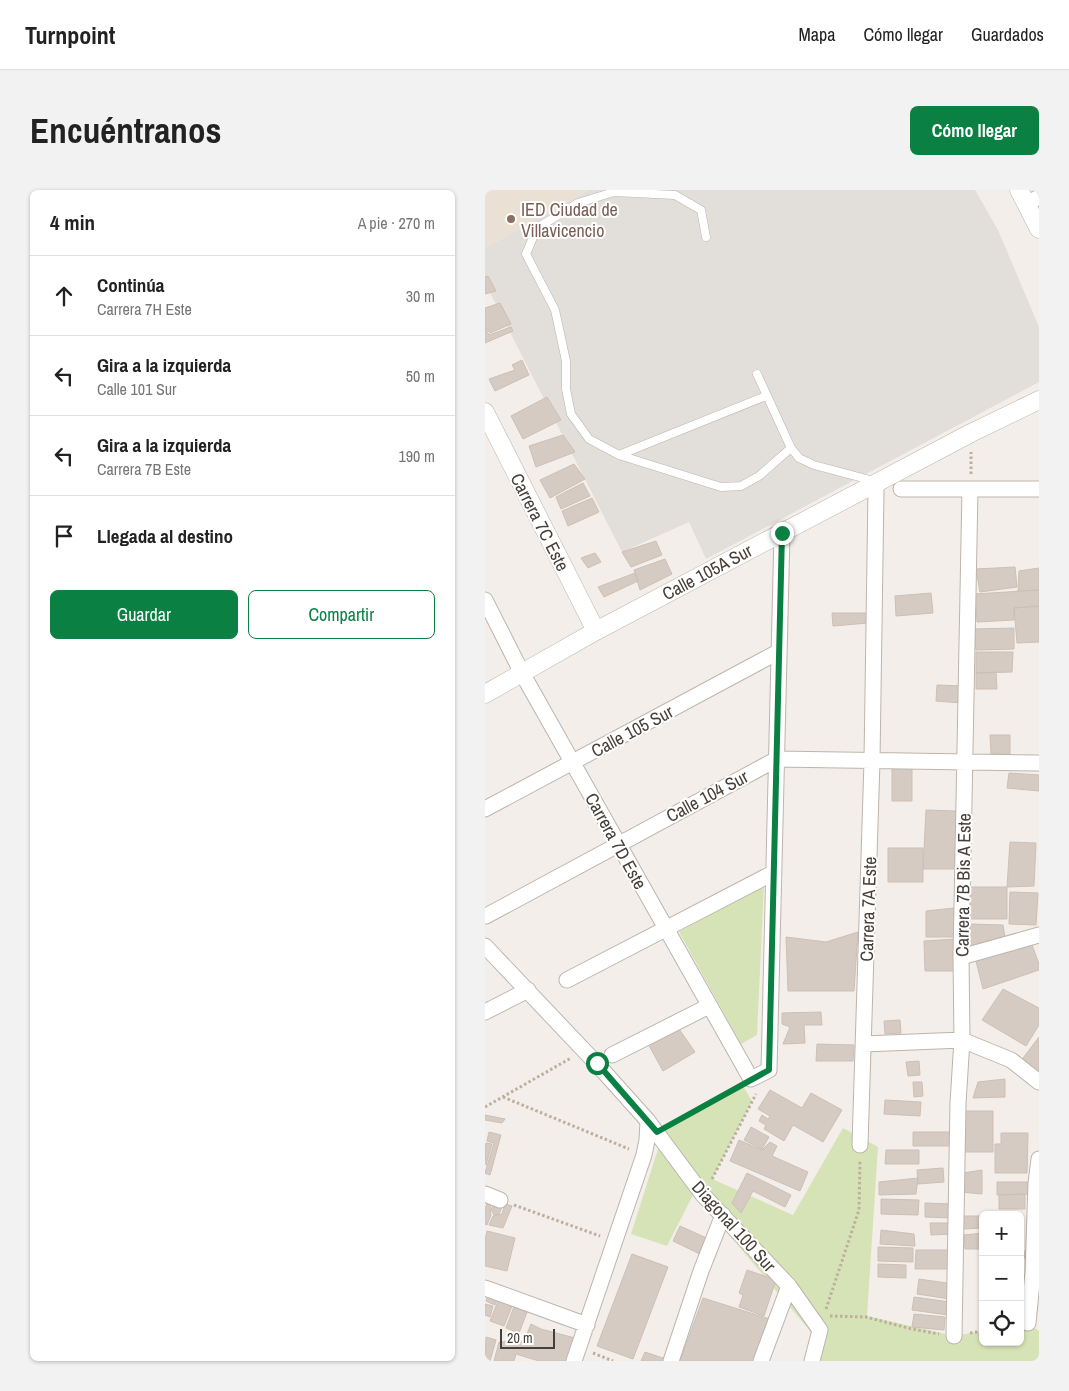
<!DOCTYPE html>
<html lang="es">
<head>
<meta charset="utf-8">
<style>
  :root { --surface:#fff; --page:#f2f2f2; --text:#222; --muted:#767676; --line:#e0e0e0; --accent:#0b8043 }
  body { margin:0; font-family:"Archivo Narrow",sans-serif; background:var(--page); color:var(--text) }
  .controls { position:absolute; right:15px; bottom:15px; display:grid; overflow:hidden; border-radius:8px; box-shadow:0 1px 4px #0004 }
  .controls button { width:45px; height:45px; display:grid; place-items:center; padding:0; border:0; border-bottom:1px solid var(--line); background:var(--surface); color:var(--text); font:25px sans-serif }
  .scale { position:absolute; left:15px; bottom:12px; width:55px; box-sizing:border-box; padding-left:5px; border:2px solid #463e38; border-top:0; font-size:14px; line-height:18px; white-space:nowrap; color:#463e38; -webkit-text-stroke:4px #fff; paint-order:stroke }
  .stop { position:absolute; width:15px; height:15px; margin:-11px; border:4px solid #0b8043; border-radius:50%; background:#fff }
  .stop.end { background:#0b8043; border-color:#fff; box-shadow:0 1px 5px #0008 }
  .list { margin:0; padding:0; list-style:none }
  h2 { display:flex; justify-content:space-between; align-items:center; height:65px; margin:0; padding:0 20px; font-size:21px }
  h2 small { font-size:16px; font-weight:400; color:var(--muted) }
  .list li { display:grid; grid-template-columns:32px 1fr auto; gap:15px; align-items:center; box-sizing:border-box; height:80px; padding:0 20px; border-top:1px solid var(--line) }
  .list b { display:block; font-size:19px; white-space:nowrap }
  .list p { margin:0; font-size:16px; white-space:nowrap; color:var(--muted) }
  .list em { font-size:16px; font-style:normal; color:var(--muted) }
  .actions { display:flex; gap:10px; padding:15px 20px }
  .actions a { flex:1; padding:11px 0; border:1px solid var(--accent); border-radius:8px; text-align:center; font-size:18px; color:var(--accent) }
  .actions .main { background:var(--accent); color:#fff }
  .icon { flex:none; width:28px; height:28px; fill:none; stroke:currentColor; stroke-width:2; stroke-linecap:round; stroke-linejoin:round }
  .map { position:relative; flex:none; width:554px; height:1171px; overflow:hidden; border-radius:8px }
  header { display:flex; align-items:center; gap:30px; box-sizing:border-box; height:70px; padding:0 25px; background:var(--surface); border-bottom:1px solid var(--line) }
  header strong { font-size:24px }
  nav { display:flex; gap:28px; margin-inline-start:auto; font-size:18px }
  .intro { display:flex; align-items:center; justify-content:space-between; box-sizing:border-box; height:120px; padding:0 30px }
  h1 { margin:0; font-size:35px }
  .button { padding:12px 22px; border-radius:8px; background:var(--accent); color:#fff; font-size:18px; font-weight:700 }
  main { display:flex; gap:30px; padding:0 30px }
  aside { flex:1; background:var(--surface); border-radius:8px; box-shadow:0 1px 4px #0004 }
  .map>svg:first-child { display:block }
  .industrial { fill:#e2deda }
  .education { fill:#eae1d4 }
  .green { fill:#d6e3b6 }
  .building { fill:#d6cbc3; stroke:#cdbfb4 }
  .lines { fill:none; stroke-linecap:round; stroke-linejoin:round }
  .service-casing { stroke:#bdb5ac; stroke-width:9 }
  .minor-casing { stroke:#bdb5ac; stroke-width:17 }
  .tertiary-casing { stroke:#bdb5ac; stroke-width:19 }
  .path { stroke:#beae9f; stroke-width:3; stroke-dasharray:2.5 2.5; stroke-linecap:butt }
  .service { stroke:#fff; stroke-width:8 }
  .minor { stroke:#fff; stroke-width:15 }
  .tertiary { stroke:#fff; stroke-width:18 }
  .route { stroke:#0b8043; stroke-width:6 }
  .education-dot { fill:#8d6e63; stroke:#fff; stroke-width:2 }
  .labels { text-anchor:middle; dominant-baseline:central; stroke-width:4; stroke-linejoin:round; paint-order:stroke }
  .education-label { font-size:18px; fill:#785e54; stroke:#fff; text-anchor:start }
  .street-label { font-size:18px; fill:#463e38; stroke:#fff }
</style>
</head>
<body>
<header>
<strong>Turnpoint</strong>
<nav><a>Mapa</a><a>Cómo llegar</a><a>Guardados</a></nav>
</header>
<div class="intro"><h1>Encuéntranos</h1><a class="button">Cómo llegar</a></div>
<main>
<aside>
<h2>4 min<small>A pie · 270 m</small></h2>
<ul class="list">
<li><svg class="icon" aria-label="ahead" viewBox="0 0 24 24"><path d="M12 20V5M6 11l6-6 6 6"/></svg><div><b>Continúa</b><p>Carrera 7H Este</p></div><em>30 m</em></li>
<li><svg class="icon" aria-label="left" viewBox="0 0 24 24"><path d="M17 20v-9H6M10 6l-5 5 5 5"/></svg><div><b>Gira a la izquierda</b><p>Calle 101 Sur</p></div><em>50 m</em></li>
<li><svg class="icon" aria-label="left" viewBox="0 0 24 24"><path d="M17 20v-9H6M10 6l-5 5 5 5"/></svg><div><b>Gira a la izquierda</b><p>Carrera 7B Este</p></div><em>190 m</em></li>
<li><svg class="icon" aria-label="arrive" viewBox="0 0 24 24"><path d="M6 21V4h12l-3 4 3 4H6"/></svg><div><b>Llegada al destino</b></div></li>
</ul>
<div class="actions"><a class="main">Guardar</a><a>Compartir</a></div>
</aside>
<div class="map">
<svg width="554" height="1171" viewBox="0 0 554 1171">
  <rect width="100%" height="100%" fill="#f3eee9"/>
  <path class="industrial" d="M 103,0 L 490,0 L 513,40 L 554,137 L 554,192 L 221,369 L 204,332 L 137,362 L 0,93 L 0,58 Z"/>
  <path class="education" d="M 0,0 L 103,0 L 0,58 Z"/>
  <path class="green" d="M 279,695 L 272,845 L 256,854 L 194,742 Z
    M 257,894 L 267,911 L 227,989 L 308,1025 L 358,938 L 393,957 L 382,1126 L 469,1146 L 498,1141 L 498,1152 L 535,1152 L 535,1134 L 543,1133 L 554,1141 L 554,1171 L 334,1171 L 336,1154 L 209,1003 L 182,1056 L 146,1044 L 180,937 Z"/>
  <path class="building" d="M 3,86 L 11,101 L 0,104 L 0,87 Z
    M 15,113 L 26,134 L 5,143 L 0,136 L 0,118 Z
    M 0,137 L 4,145 L 26,137 L 28,141 L 0,153 Z
    M 37,170 L 44,185 L 10,201 L 4,189 L 30,180 L 27,175 Z
    M 62,207 L 76,230 L 38,249 L 26,226 Z
    M 78,245 L 90,262 L 51,277 L 44,256 Z
    M 89,274 L 100,289 L 65,308 L 55,290 Z
    M 98,293 L 105,306 L 76,319 L 71,307 Z
    M 107,308 L 114,322 L 83,336 L 77,321 Z
    M 171,351 L 177,365 L 146,377 L 137,362 Z
    M 110,363 L 116,372 L 103,378 L 96,368 Z
    M 180,369 L 187,384 L 155,400 L 149,380 Z
    M 530,377 L 532,397 L 495,402 L 491,379 Z
    M 554,378 L 554,400 L 533,401 L 534,381 Z
    M 150,383 L 153,391 L 119,407 L 113,397 Z
    M 554,400 L 554,416 L 529,418 L 529,430 L 492,432 L 490,404 Z
    M 446,403 L 448,423 L 411,426 L 410,406 Z
    M 554,416 L 554,452 L 532,453 L 529,418 Z
    M 347,423 L 383,423 L 383,433 L 348,436 Z
    M 529,438 L 529,459 L 491,460 L 489,439 Z
    M 491,462 L 528,462 L 527,482 L 491,483 Z
    M 511,482 L 512,499 L 491,499 L 491,483 Z
    M 452,495 L 479,496 L 477,513 L 451,511 Z
    M 505,545 L 525,545 L 525,564 L 506,564 Z
    M 407,574 L 427,574 L 427,611 L 407,611 Z
    M 524,583 L 554,585 L 554,601 L 522,598 Z
    M 441,620 L 471,621 L 470,679 L 438,679 Z
    M 525,652 L 551,653 L 549,696 L 522,697 Z
    M 403,658 L 438,658 L 438,692 L 403,692 Z
    M 485,697 L 522,697 L 522,729 L 485,729 Z
    M 525,702 L 553,703 L 551,735 L 524,734 Z
    M 469,718 L 471,747 L 441,747 L 441,721 Z
    M 485,734 L 518,735 L 520,747 L 485,757 Z
    M 373,742 L 369,801 L 303,801 L 301,747 L 341,752 Z
    M 471,749 L 472,781 L 440,781 L 439,751 Z
    M 547,755 L 554,774 L 554,780 L 498,799 L 491,771 Z
    M 518,799 L 554,818 L 554,835 L 541,856 L 497,830 Z
    M 336,822 L 337,835 L 319,835 L 320,853 L 298,854 L 305,837 L 297,834 L 297,823 Z
    M 415,830 L 416,843 L 400,844 L 399,831 Z
    M 192,836 L 210,862 L 178,881 L 162,852 Z
    M 554,847 L 554,886 L 535,872 Z
    M 332,854 L 369,855 L 368,871 L 331,871 Z
    M 434,871 L 435,885 L 423,886 L 421,872 Z
    M 520,889 L 520,907 L 488,908 L 493,892 Z
    M 428,892 L 437,892 L 438,906 L 429,907 Z
    M 285,900 L 317,918 L 326,903 L 357,920 L 338,952 L 308,935 L 299,951 L 279,939 L 281,935 L 274,931 L 277,925 L 283,929 L 285,926 L 273,919 Z
    M 400,910 L 436,912 L 435,926 L 399,924 Z
    M 475,921 L 508,921 L 508,962 L 475,962 Z
    M 0,925 L 20,929 L 17,933 L 0,930 Z
    M 266,937 L 284,947 L 277,959 L 259,950 Z
    M 4,942 L 16,945 L 5,985 L 0,983 L 9,953 L 2,951 Z
    M 428,942 L 467,942 L 467,956 L 428,956 Z
    M 516,943 L 543,943 L 542,983 L 510,983 L 510,954 L 516,954 Z
    M 254,950 L 277,960 L 285,952 L 292,956 L 287,966 L 323,982 L 315,1001 L 245,971 Z
    M 1,953 L 7,954 L 1,975 L 0,958 Z
    M 401,960 L 434,960 L 434,974 L 400,974 Z
    M 458,978 L 459,992 L 433,994 L 432,980 Z
    M 497,980 L 497,1004 L 476,1002 L 478,983 Z
    M 262,983 L 306,1005 L 300,1017 L 268,1001 L 256,1023 L 247,1013 Z
    M 433,988 L 431,1004 L 394,1005 L 394,992 Z
    M 512,992 L 543,992 L 544,1004 L 512,1005 Z
    M 540,1004 L 540,1019 L 514,1019 L 514,1005 Z
    M 4,1009 L 8,1010 L 5,1018 L 6,1025 L 2,1035 L 0,1034 L 0,1018 Z
    M 396,1009 L 434,1010 L 433,1025 L 396,1024 Z
    M 10,1013 L 18,1015 L 14,1024 L 9,1025 L 6,1019 Z
    M 440,1013 L 467,1014 L 466,1028 L 440,1027 Z
    M 20,1014 L 27,1016 L 18,1038 L 4,1035 L 8,1026 L 17,1024 Z
    M 478,1026 L 498,1026 L 498,1038 L 478,1039 Z
    M 445,1033 L 467,1033 L 467,1044 L 446,1045 Z
    M 195,1036 L 226,1050 L 219,1066 L 188,1051 Z
    M 396,1040 L 429,1044 L 430,1056 L 395,1054 Z
    M 2,1041 L 30,1048 L 22,1081 L 0,1076 L 0,1050 Z
    M 498,1043 L 498,1059 L 480,1059 L 479,1045 Z
    M 393,1057 L 428,1058 L 428,1072 L 393,1071 Z
    M 431,1060 L 466,1060 L 466,1079 L 430,1079 Z
    M 535,1061 L 541,1061 L 537,1076 L 535,1076 Z
    M 147,1064 L 183,1077 L 148,1169 L 112,1156 Z
    M 393,1074 L 421,1075 L 421,1088 L 393,1087 Z
    M 262,1080 L 291,1090 L 279,1126 L 254,1117 L 258,1105 L 254,1103 Z
    M 434,1089 L 468,1094 L 465,1109 L 432,1104 Z
    M 535,1096 L 541,1097 L 540,1113 L 535,1113 Z
    M 4,1101 L 14,1105 L 10,1115 L 1,1111 Z
    M 15,1106 L 29,1111 L 19,1136 L 5,1131 Z
    M 429,1107 L 465,1112 L 463,1125 L 427,1120 Z
    M 218,1108 L 288,1130 L 272,1171 L 195,1171 Z
    M 31,1111 L 44,1117 L 34,1143 L 21,1138 Z
    M 0,1114 L 8,1116 L 5,1127 L 0,1125 Z
    M 429,1124 L 460,1127 L 459,1140 L 427,1137 Z
    M 46,1134 L 56,1139 L 90,1148 L 83,1171 L 54,1171 L 31,1164 L 29,1171 L 9,1171 L 14,1152 L 39,1151 Z
    M 1,1147 L 11,1150 L 5,1171 L 0,1171 Z
    M 160,1162 L 184,1170 L 183,1171 L 156,1171 Z"/>
  <g class="lines">
    <g class="service-casing">
      <path id="service" d="M 221,47 L 216,20 L 190,5 L 129,2 L 93,13 L 52,38 L 41,64 L 70,120 L 81,171 L 81,199 L 86,224 L 104,249 L 134,265 L 236,297 L 256,296 L 274,286 L 306,258
        M 272,184 L 306,258 L 314,268 L 329,275 L 389,291
        M 134,265 L 281,206"/>
    </g>
    <g class="minor-casing">
      <path id="minor" d="M 541,14 L 554,7
        M 416,299 L 554,299
        M 0,410 L 37,483 L 266,889 L 284,880 L 297,343
        M 0,619 L 293,462
        M 1,726 L 292,569 L 554,573
        M 0,756 L 111,873 L 163,931 L 218,1005 L 304,1096 L 335,1140 L 327,1171
        M 476,767 L 554,745
        M 82,790 L 288,683
        M 0,822 L 43,800
        M 379,854 L 477,850 L 526,870 L 554,892
        M 127,865 L 224,816
        M 375,955 L 387,571 L 391,299 L 393,292
        M 0,1004 L 15,1010
        M 0,1098 L 102,1135
        M 543,1133 L 548,1082 L 551,993 L 554,969
        M 469,1146 L 473,913 L 477,850 L 476,767 L 485,299
        M 89,1171 L 159,965 L 162,950 L 163,931
        M 186,1171 L 216,1081 L 238,1025
        M 276,1171 L 304,1096"/>
    </g>
    <g class="tertiary-casing">
      <path id="tertiary" d="M 534,0 L 554,39
        M 0,222 L 111,441
        M 0,504 L 111,441 L 486,243 L 554,210"/>
    </g>
    <path class="path" d="M 486,284 L 486,262
      M 18,907 L 144,959
      M 0,917 L 86,868
      M 186,934 L 252,897
      M 227,989 L 271,904
      M 29,1015 L 115,1046
      M 341,1119 L 374,1020 L 375,971
      M 345,1126 L 381,1127 L 427,1139 L 454,1144
      M 485,1143 L 498,1141
      M 108,1163 L 128,1171"/>
    <use href="#service" class="service"/>
    <use href="#minor" class="minor"/>
    <use href="#tertiary" class="tertiary"/>
  </g>
  <g class="lines">
    <path class="route" d="M 112,873 L 172,942 L 284,880 L 297,343"/>
  </g>
  <circle class="education-dot" cx="26" cy="29" r="5"/>
  <g class="labels">
    <g class="education-label">
      <text x="36" y="19">IED Ciudad de<tspan x="36" dy="21">Villavicencio</tspan></text>
    </g>
    <g class="street-label">
      <text transform="translate(55 332) rotate(63)">Carrera 7C Este</text>
      <text transform="translate(222 382) rotate(-28)">Calle 105A Sur</text>
      <text transform="translate(147 541) rotate(-28)">Calle 105 Sur</text>
      <text transform="translate(222 606) rotate(-28)">Calle 104 Sur</text>
      <text transform="translate(131 651) rotate(61)">Carrera 7D Este</text>
      <text transform="translate(478 695) rotate(-89)">Carrera 7B Bis A Este</text>
      <text transform="translate(383 719) rotate(-88)">Carrera 7A Este</text>
      <text transform="translate(249 1036) rotate(48)">Diagonal 100 Sur</text>
    </g>
  </g>
</svg>
<div class="controls">
<button>+</button>
<button>−</button>
<button><svg class="icon" aria-label="locate" viewBox="0 0 24 24"><circle cx="12" cy="12" r="6"/><path d="M12 2v4M12 18v4M2 12h4M18 12h4"/></svg></button>
</div>
<div class="scale">20 m</div>
<div class="stop" style="left:112px;top:873px"></div>
<div class="stop end" style="left:297px;top:343px"></div>
</div>
</main>
</body>
</html>
